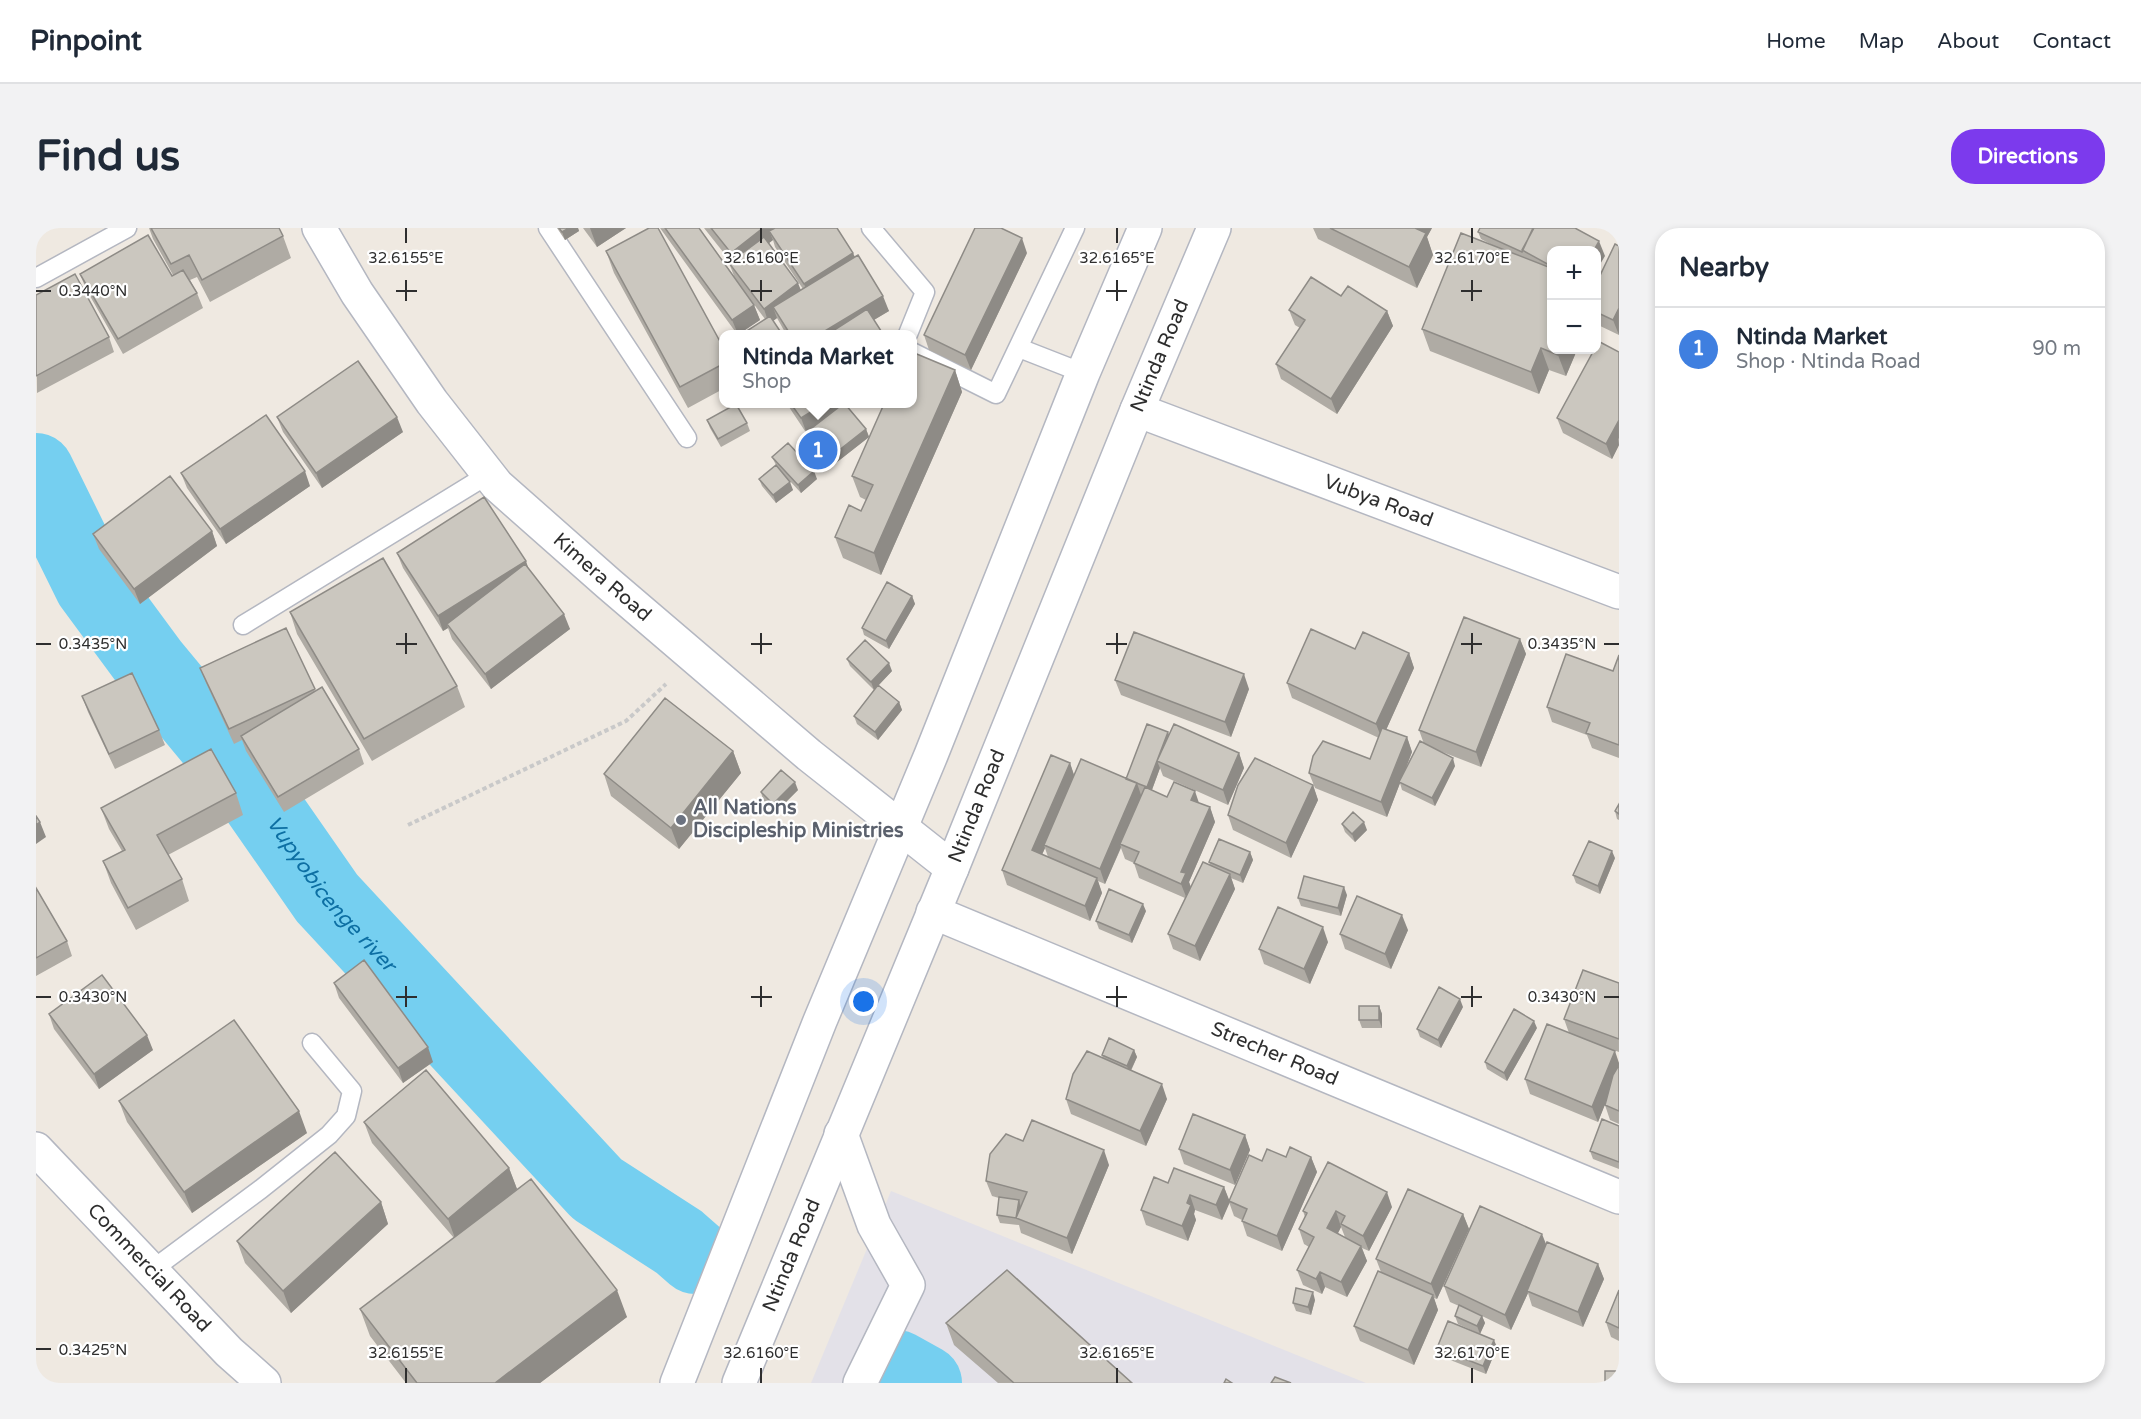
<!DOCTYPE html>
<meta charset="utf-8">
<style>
:root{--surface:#fff;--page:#f2f2f3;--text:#1f2937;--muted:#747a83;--line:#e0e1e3;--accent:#7c3aed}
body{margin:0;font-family:"Varela Round",sans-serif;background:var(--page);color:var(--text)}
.controls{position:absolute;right:18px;top:18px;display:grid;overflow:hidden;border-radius:12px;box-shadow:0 3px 9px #0003}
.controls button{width:54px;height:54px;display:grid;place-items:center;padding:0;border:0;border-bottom:2px solid var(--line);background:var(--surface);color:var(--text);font:30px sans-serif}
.you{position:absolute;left:828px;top:774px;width:21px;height:21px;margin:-15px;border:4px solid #fff;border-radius:50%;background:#1a73e8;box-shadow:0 0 0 9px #1a73e833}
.badge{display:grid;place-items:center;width:39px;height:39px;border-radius:50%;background:var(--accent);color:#fff;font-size:20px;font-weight:700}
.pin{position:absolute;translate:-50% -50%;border:3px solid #fff;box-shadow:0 2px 6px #0006}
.popup{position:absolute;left:683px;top:102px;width:198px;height:78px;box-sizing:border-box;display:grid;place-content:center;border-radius:12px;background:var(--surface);filter:drop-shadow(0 2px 4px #0005);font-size:20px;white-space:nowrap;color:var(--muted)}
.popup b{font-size:22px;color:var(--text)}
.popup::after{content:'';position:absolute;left:50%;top:100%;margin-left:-12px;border:12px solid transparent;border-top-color:var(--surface)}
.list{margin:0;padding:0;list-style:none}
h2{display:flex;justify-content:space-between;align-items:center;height:78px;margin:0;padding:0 24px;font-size:26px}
h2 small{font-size:20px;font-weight:400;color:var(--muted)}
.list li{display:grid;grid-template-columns:39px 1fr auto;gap:18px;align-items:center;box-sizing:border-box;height:84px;padding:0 24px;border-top:2px solid var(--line)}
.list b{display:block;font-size:22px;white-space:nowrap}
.list p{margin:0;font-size:20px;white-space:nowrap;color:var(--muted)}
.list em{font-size:20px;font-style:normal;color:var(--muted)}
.map{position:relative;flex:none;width:1583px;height:1155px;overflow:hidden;border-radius:24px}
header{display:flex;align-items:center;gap:36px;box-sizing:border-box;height:84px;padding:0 30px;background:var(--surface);border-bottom:2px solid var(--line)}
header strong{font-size:28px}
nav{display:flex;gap:33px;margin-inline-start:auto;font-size:21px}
.intro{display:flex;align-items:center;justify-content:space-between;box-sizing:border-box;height:144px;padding:0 36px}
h1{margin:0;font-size:42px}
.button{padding:15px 27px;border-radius:24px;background:var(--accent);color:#fff;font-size:21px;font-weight:700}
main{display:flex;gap:36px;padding:0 36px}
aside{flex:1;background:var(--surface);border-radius:24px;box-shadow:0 3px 9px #0003}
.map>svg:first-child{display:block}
</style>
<header>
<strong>Pinpoint</strong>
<nav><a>Home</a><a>Map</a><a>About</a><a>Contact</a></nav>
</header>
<div class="intro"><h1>Find us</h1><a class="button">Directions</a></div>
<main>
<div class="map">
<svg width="1583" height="1155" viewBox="0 0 1583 1155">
<rect width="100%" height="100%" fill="#efe9e1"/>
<path fill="#e3e1e8" d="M855,963L1330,1155H775Z"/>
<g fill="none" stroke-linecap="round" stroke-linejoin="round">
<g stroke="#75cff0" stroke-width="76">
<path id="s1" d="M0,243L56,357L115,437L202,542L291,670L561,961L643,1014L659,1028"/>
<path d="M861,1140L888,1155"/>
</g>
<g stroke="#b4b7c1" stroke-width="21">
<path id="service" d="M512,0L651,210
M835,0L889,64L872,106
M0,50L91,0
M983,120L1047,145
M876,124L960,166L1039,0
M207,397L453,246
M116,1042L225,961L293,907L310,888L316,863L276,815"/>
</g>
<g stroke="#b4b7c1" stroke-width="36">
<g id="minor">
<path id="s2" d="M283,0L321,65L396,174L461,257L573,356L773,527L916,640"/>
<path id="s3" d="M1101,182L1583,364"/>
<path id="s4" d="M897,684L1583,969"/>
<path d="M805,906L838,997L872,1057L824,1155"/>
<path id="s5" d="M0,921L193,1124L228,1155"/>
</g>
</g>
<g stroke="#b4b7c1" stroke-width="36">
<g id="secondary">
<path d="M641,1155L784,793L895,527L1047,145L1109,0"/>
<path id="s6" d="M703,1155L916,640L1101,182L1178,0"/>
</g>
</g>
<path stroke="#c9c9c9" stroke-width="4" stroke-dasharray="4.5 3" stroke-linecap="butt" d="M372,597L590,493L630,456"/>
<use href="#service" stroke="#fff" stroke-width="18"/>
<use href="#minor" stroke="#fff" stroke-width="33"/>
<use href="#secondary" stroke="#fff" stroke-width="33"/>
</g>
<path fill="#afaba4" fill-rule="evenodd" d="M113,0H243L247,8L255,30L174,74L161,49L154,52L161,65L167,80L87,126L50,61L44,46L137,47L117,11Z
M521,0H542L543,3L529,12Z
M547,0H590L561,19Z
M624,0H663L698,48L693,35L695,34L668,0H801L853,83L838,92L847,106H750L741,90L737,93L729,91L717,75L724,92L703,106H701ZM737,12L739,19L767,61L765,62L733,15Z
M1277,0H1396L1391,9L1397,27L1381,60L1282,11Z
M1442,4L1569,28L1515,22V122H1541L1530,148L1513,142L1503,166L1394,123L1386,101L1458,18L1445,11Z
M1579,16L1583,107L1560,96V56Z
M570,23L687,119V161L652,180L578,45Z
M991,25L935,142L893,122L888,107Z
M0,67L73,109L78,124L1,165Z
M1305,68L1351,83L1357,98L1301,186L1245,151L1240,136L1264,100L1259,97L1253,82Z
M1583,124V217L1576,231L1527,205L1521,190Z
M919,142L926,164L845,347L807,330L799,309L825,283L830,272L824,269L816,248Z
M751,176H809L830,201L833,209L796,238L774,211L772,205L771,206Z
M241,189L367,204L286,260L247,204Z
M671,192L711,195L714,203L685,219L674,200Z
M736,229L781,251L765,265L740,238L757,262L740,275L726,258L723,251L740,237Z
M145,245L274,258L190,316L151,260Z
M176,303L181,318L104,376L63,321L57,306Z
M361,325L492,340L534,401L455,461L416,411L412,400L407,403L367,340Z
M876,368L879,376L853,421L828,407L826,400Z
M254,384L421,458L429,479L336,533L261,406Z
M250,400L279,463L323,521L328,536L248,584L210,523L206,512L198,516L170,455L164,440Z
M1484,411L1490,426L1445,539L1396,520L1419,538L1399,578L1366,562L1364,555L1351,589L1279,560L1273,545L1334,531L1343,510L1256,470L1251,455L1319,421L1373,425L1378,440L1350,502L1371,509L1376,524L1368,545L1388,516L1383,502Z
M1583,427V530L1556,520L1551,507L1516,494L1511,479L1577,443Z
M811,431L856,443L842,458L863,474L866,482L842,512L821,496L818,488L838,462L814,438Z
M1079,452L1213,461L1195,509L1085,467Z
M46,468L123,502L129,517L79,541L52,484Z
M1133,508L1203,525L1208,540L1192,577L1127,548L1124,540L1116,562L1131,569L1163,575L1174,579L1179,594L1153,654L1155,659L1174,637L1173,634L1214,624L1217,632L1207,655L1195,650L1199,661L1164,733L1137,721L1132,706L1149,670L1103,650L1098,635L1089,631L1085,620L1069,656L1062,653L1066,665L1054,693L971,657L966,642L1034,535L1038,547L1090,551ZM1009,620L1012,629L1006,627Z
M697,523L705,545L643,621L575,568L568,546Z
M1277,557L1282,572L1255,630L1197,602L1192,587Z
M762,562L740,584L727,572L725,564Z
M200,565L207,587L132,627L146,651L153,673L100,702L75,655L67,633L86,623L73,601L65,580Z
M1583,576V592L1581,591L1579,583Z
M1306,596L1331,602L1319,614L1309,604Z
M1579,630L1564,666L1540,655L1537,647Z
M0,660L31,713L36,728L0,748Z
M1311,667L1305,688L1265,678L1262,670Z
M1110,683L1096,715L1063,701L1060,693Z
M1372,702L1355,741L1309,721L1304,706Z
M1292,714L1274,756L1228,736L1223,721Z
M298,755L397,834L367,855L303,770Z
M1583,755V824L1561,816L1583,835V896L1574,892L1569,877L1570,873L1562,894L1494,866L1489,851L1533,805L1528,791Z
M1343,778L1346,786V800H1326L1323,792Z
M1427,779L1405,820L1384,809L1381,801Z
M13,786L117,822L63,861L18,801Z
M1501,800L1471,853L1451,841L1449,834Z
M1098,822L1101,829L1095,843L1131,871L1110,918L1035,886L1030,871L1067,831L1066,827Z
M83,873L271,905L156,985L91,894Z
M328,894L473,940L481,961L472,969L591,1089L504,1155H370L334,1108L324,1081L418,1010L336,915Z
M1583,898V941L1557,931L1554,923Z
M1209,907L1214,922L1199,957L1148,936L1143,921Z
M987,913L1073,937L1036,1026L985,1005L983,997L964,995L961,987L963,970L956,968L950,953Z
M1250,929H1275L1281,944L1246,1023L1211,1008L1206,993V992L1198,988L1193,974L1186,992L1159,982L1158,986L1160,992L1152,1013L1110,997L1105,982L1132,955L1188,959L1193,973L1226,933Z
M345,974L352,996L255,1085L209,1035L201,1013Z
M1356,979L1333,1023L1326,1020L1331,1033L1311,1069L1289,1059L1286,1066L1267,1057L1261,1042L1273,1019L1268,1016L1263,1001L1269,989L1267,983ZM1305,999L1309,1009L1302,1005Z
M1427,986L1433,1001L1401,1071L1398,1070L1402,1082L1378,1137L1324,1113L1318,1098L1345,1044L1340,1031Z
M1510,1016L1562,1036L1568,1051L1547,1099L1496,1078L1492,1065L1475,1102L1446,1088L1449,1095L1444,1106L1422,1096L1419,1088L1423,1078L1414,1074L1408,1058Z
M1583,1062V1113L1575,1109L1570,1094Z
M1279,1072L1275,1087L1260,1083L1257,1075Z
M910,1095L1096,1155H962L918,1117Z
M1461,1119L1450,1146L1404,1128L1401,1120Z"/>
<path fill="#8e8b86" d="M533,0H542L543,3L529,12L526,4Z
M554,0H590L561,19Z
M727,0H752L733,3L737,12L700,40L695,25Z
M1378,0H1396L1391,9L1397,27L1381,60L1373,39Z
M986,10L991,25L935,142L929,127Z
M1563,13L1569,28L1560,43V22H1558Z
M817,25L823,40L774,71L768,56Z
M762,55L768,70L737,79L741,90L733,96L728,81Z
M847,68L853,83L814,106H784Z
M718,77L724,92L703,106H702L696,92Z
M1583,80V107L1577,92Z
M1351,83L1357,98L1301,186L1295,171Z
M1505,120L1513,142L1503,166L1495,144Z
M1525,122H1541L1530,148L1522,127Z
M919,142L926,164L845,347L838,325Z
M788,176H807L809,180L771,206L765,190Z
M361,189L367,204L286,260L280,245Z
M1583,192V211L1582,210L1583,217L1576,231L1570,216Z
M830,201L833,209L796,238L793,230Z
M269,243L274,258L190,316L184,301Z
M778,243L781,251L765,265L762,257Z
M754,254L757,262L740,275L737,267Z
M176,303L181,318L104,376L98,361Z
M490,333L495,348L411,396L412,400L407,403L402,388Z
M876,368L879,376L853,421L850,413Z
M528,386L534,401L455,461L449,446Z
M1484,411L1490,426L1445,539L1440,524Z
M1373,425L1378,440L1346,511L1340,496Z
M853,435L856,443L838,462L835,454Z
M1208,446L1213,461L1195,509L1189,494Z
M863,474L866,482L842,512L839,504Z
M1132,504L1135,512L1121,533L1124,540L1114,567L1111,559Z
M1371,509L1376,524L1351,589L1345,574Z
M697,523L705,545L643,621L635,600Z
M1203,525L1208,540L1192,577L1187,562Z
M1417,530L1419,538L1399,578L1396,570Z
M1034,535L1039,550L1008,617L1009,620L1001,637L996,622Z
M759,554L762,562L740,584L737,576Z
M1101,555L1106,570L1084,616L1085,619L1069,656L1064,641Z
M1277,557L1282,572L1255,630L1250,615Z
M1159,563L1164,578L1155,572Z
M1174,579L1179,594L1153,654L1155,660L1151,671L1145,656V644Z
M4,594L10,609L0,616V597Z
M1328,594L1331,602L1319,614L1316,606Z
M1576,623L1579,630L1564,666L1562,658Z
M1214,624L1217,632L1207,655L1204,647Z
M1194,646L1199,661L1164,733L1159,718Z
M1061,650L1066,665L1054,693L1049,678Z
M1308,659L1311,667L1305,688L1302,680Z
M1107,676L1110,683L1096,715L1093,707Z
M1366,687L1372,702L1355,741L1349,726Z
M1287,699L1292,714L1274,756L1268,741Z
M1424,771L1427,779L1405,820L1402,812Z
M1343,778L1346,786V800L1343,792Z
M1498,793L1501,800L1471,853L1468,845Z
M111,807L117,822L63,861L58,846Z
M392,819L397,834L367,855L362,840Z
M1098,822L1101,829L1093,846L1091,838Z
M1579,823L1583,835V842L1562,894L1556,879Z
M1126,856L1131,871L1110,918L1104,903Z
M263,883L271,905L156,985L148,964Z
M1209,907L1214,922L1199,957L1194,942Z
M1068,922L1073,937L1036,1026L1031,1010Z
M1275,929L1281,944L1246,1023L1241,1008Z
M473,940L481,961L420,1013L412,991Z
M1188,959L1194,974L1186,992L1180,977Z
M1351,964L1356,979L1333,1023L1327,1008Z
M1154,967L1159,982L1158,986L1160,992L1152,1013L1146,998L1151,975Z
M983,972L985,980L980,990L983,998L980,990Z
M345,974L352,996L255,1085L247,1063Z
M1300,983L1305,999L1297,1015L1291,1000Z
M1427,986L1433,1001L1401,1071L1395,1056Z
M1506,1006L1512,1021L1491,1063L1492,1065L1475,1102L1469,1087Z
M1325,1018L1331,1033L1311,1069L1305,1054Z
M1562,1036L1568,1051L1547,1099L1542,1084Z
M1284,1044L1289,1059L1286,1066L1280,1051Z
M581,1062L591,1089L504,1155H459Z
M1277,1064L1279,1072L1275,1087L1272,1079Z
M1397,1067L1402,1082L1378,1137L1372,1122Z
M1446,1088L1449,1095L1444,1106L1441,1098Z
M1458,1112L1461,1119L1450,1146L1447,1138Z"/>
<path fill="#cbc7bf" stroke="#8e8b86" stroke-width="1.5" d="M115,0H243L247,8L166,52L153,27L135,36Z
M523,0H533L526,4Z
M613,0H622L687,119V136L644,159L570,23Z
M629,0H663L718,77L696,92Z
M675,0H727L695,25Z
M739,0H801L817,25L768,56L733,3Z
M939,0H965L986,10L929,127L888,107Z
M1294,0H1379L1390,5L1373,39Z
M1444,0H1497L1486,24L1442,4Z
M1498,0H1539L1563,13L1558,22H1515V38L1486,22Z
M1425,5L1515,40V122H1525L1522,127L1505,120L1495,144L1386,101Z
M112,7L136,48L147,42L161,65L82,111L44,46Z
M728,9L762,55L728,81L693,35Z
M1579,16L1583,18V80L1577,92L1560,84V56Z
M822,27L847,68L784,106H754L737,79Z
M39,46L73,109L0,148V67Z
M1275,49L1305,68L1312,58L1351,83L1295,171L1240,136L1269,92L1253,82Z
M831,81L847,106H792Z
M734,88L746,106H706Z
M1562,113L1583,124V192L1570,216L1521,190L1558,122H1560V116Z
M876,124L919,142L838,325L799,309L813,277L825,283L837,257L816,248L848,176H876Z
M322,133L361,189L280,245L241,189Z
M700,176L711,195L682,211L671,192Z
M755,176H788L765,190Z
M807,176H809L830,201L793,230L772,203Z
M230,187L269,243L184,301L145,245Z
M752,215L778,243L762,257L736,229Z
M740,237L754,254L737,267L723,251Z
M134,248L176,303L98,361L57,306Z
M448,269L490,333L402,388L361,325Z
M347,330L421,458L328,511L254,384Z
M489,336L528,386L449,446L411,396Z
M851,354L876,368L850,413L826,400Z
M1428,389L1484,411L1440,524L1383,502Z
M250,400L279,461L193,501L164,440Z
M1275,401L1319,421L1327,404L1373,425L1340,496L1251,455Z
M1098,404L1208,446L1189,494L1079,452Z
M829,412L853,435L835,454L811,431Z
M1530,426L1577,443L1583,427V517L1550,505L1554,495L1511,479Z
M96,445L123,502L73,526L46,468Z
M842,457L863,474L839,504L818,488Z
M286,459L323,521L242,569L205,508Z
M629,470L697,523L635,600L568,546Z
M1111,496L1132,504L1111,559L1090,551Z
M1138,496L1203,525L1187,562L1121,533Z
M1346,500L1371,509L1345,574L1273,545L1277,528L1287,513L1334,531Z
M1384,513L1417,530L1396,570L1363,554Z
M175,521L200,565L121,607L146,651L92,680L67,633L89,622L65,580Z
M1015,527L1034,535L996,622L1061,650L1049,678L966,642Z
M1219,530L1277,557L1250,615L1192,587L1202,557Z
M1045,531L1101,555L1064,641L1008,617Z
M745,542L759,554L737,576L725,564Z
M1138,554L1159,563L1155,572L1174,579L1145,644L1150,645L1145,656L1098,635L1103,624L1084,616L1109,559L1131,569Z
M1583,576V586L1579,583Z
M1317,584L1328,594L1316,606L1306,596Z
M0,588L4,594L0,597Z
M1183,611L1214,624L1204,647L1173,634Z
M1553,613L1576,623L1562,658L1537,647Z
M1167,634L1194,646L1159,718L1132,706Z
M1268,648L1308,659L1302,680L1262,670Z
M0,660L31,713L0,730Z
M1073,661L1107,676L1093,707L1060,693Z
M1321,668L1366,687L1349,726L1304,706Z
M1242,679L1287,699L1268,741L1223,721Z
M328,732L392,819L362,840L298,755Z
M1547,742L1583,755V811L1528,791Z
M66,747L111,807L58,846L13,786Z
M1403,759L1424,771L1402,812L1381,801Z
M1323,778H1343V792H1323Z
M1478,781L1498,793L1468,845L1449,834Z
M198,792L263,883L148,964L83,873Z
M1511,796L1579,823L1556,879L1489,851Z
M1073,810L1098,822L1091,838L1066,827Z
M1051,823L1126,856L1104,903L1030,871L1037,846Z
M1583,837V883L1569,877L1577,847Z
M390,842L473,940L412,991L328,894Z
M1157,886L1209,907L1194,942L1143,921Z
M1566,891L1583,898V934L1554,923Z
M996,892L1068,922L1031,1010L980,990L991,964L950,953L954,926L970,906L987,913Z
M1254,919L1275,929L1241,1008L1206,993L1211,981L1193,973L1213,927L1226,933L1231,921L1250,929Z
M299,924L345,974L247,1063L201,1013Z
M1292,934L1351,964L1327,1008L1305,996L1309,988L1300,983L1291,1000L1325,1018L1305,1054L1284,1044L1280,1051L1261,1042L1278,1009L1263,1001L1271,985L1267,983Z
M1138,940L1188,959L1180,977L1154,967L1151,975L1155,977L1146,998L1105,982L1118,949L1132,955Z
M495,951L581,1062L459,1155H381L324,1081Z
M1372,961L1427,986L1395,1056L1340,1031Z
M963,969L983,972L980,990L961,987Z
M1444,978L1506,1006L1469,1087L1408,1058Z
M1511,1014L1562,1036L1542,1084L1491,1063Z
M971,1042L1096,1155H978L910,1095Z
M1342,1043L1397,1067L1372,1122L1318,1098Z
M1260,1060L1277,1064L1272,1079L1257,1075Z
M1583,1062V1100L1570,1094Z
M1423,1077L1446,1088L1441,1098L1419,1088Z
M1412,1093L1458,1112L1447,1138L1401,1120Z
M1569,1143H1583V1155H1569Z
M1239,1149L1255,1155H1235Z
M1190,1151L1196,1155H1188Z"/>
<path fill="none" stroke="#2e2e2e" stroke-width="2" d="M370,0V15M725,0V15M1081,0V15M1436,0V15M370,52V73M725,52V73M1081,52V73M1436,52V73M0,63H15M360,63H381M715,63H736M1070,63H1091M1425,63H1446M370,405V426M725,405V426M1081,405V426M1436,405V426M0,416H15M360,416H381M715,416H736M1070,416H1091M1425,416H1446M1568,416H1583M370,758V779M725,758V779M1081,758V779M1436,758V779M0,769H15M360,769H381M715,769H736M1070,769H1091M1425,769H1446M1568,769H1583M0,1121H15M370,1140V1155M725,1140V1155M1081,1140V1155M1436,1140V1155"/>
<circle fill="#6b7280" stroke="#fff" stroke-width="2" cx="645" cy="592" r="6"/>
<g text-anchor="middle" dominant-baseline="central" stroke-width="4.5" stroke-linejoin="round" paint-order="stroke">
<g font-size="20" fill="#2e2e2e" stroke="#fff">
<text stroke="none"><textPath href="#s6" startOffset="1110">Ntinda Road</textPath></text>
<text stroke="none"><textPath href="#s3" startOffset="258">Vubya Road</textPath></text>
<text stroke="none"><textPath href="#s2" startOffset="453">Kimera Road</textPath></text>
<text stroke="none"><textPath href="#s6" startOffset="624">Ntinda Road</textPath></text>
<text stroke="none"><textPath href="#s4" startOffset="370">Strecher Road</textPath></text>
<text stroke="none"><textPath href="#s6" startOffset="138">Ntinda Road</textPath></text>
<text stroke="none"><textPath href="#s5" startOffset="164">Commercial Road</textPath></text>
</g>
<g font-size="20" font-weight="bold" fill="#5b616d" stroke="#fff" text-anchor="start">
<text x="657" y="580">All Nations<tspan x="657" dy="23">Discipleship Ministries</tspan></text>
</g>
<g font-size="21" font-style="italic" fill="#0d6fa3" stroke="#fff">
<text stroke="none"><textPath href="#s1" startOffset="518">Vupyobicenge river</textPath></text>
</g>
</g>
<g font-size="15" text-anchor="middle" fill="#2e2e2e" stroke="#fff" stroke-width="4.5" stroke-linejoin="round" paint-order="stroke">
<text x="370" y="35">32.6155°E</text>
<text x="725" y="35">32.6160°E</text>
<text x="1081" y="35">32.6165°E</text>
<text x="1436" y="35">32.6170°E</text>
<text x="57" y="68">0.3440°N</text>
<text x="57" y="421">0.3435°N</text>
<text x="1526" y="421">0.3435°N</text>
<text x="57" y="774">0.3430°N</text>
<text x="1526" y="774">0.3430°N</text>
<text x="57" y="1127">0.3425°N</text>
<text x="370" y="1130">32.6155°E</text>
<text x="725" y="1130">32.6160°E</text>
<text x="1081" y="1130">32.6165°E</text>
<text x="1436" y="1130">32.6170°E</text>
</g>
</svg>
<div class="controls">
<button>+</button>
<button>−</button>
</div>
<div class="you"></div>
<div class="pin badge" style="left:782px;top:222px;background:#3f7fe0">1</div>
<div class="popup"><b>Ntinda Market</b>Shop</div>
</div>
<aside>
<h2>Nearby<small></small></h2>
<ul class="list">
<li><span class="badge" style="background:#3f7fe0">1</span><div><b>Ntinda Market</b><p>Shop · Ntinda Road</p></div><em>90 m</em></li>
</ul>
</aside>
</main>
